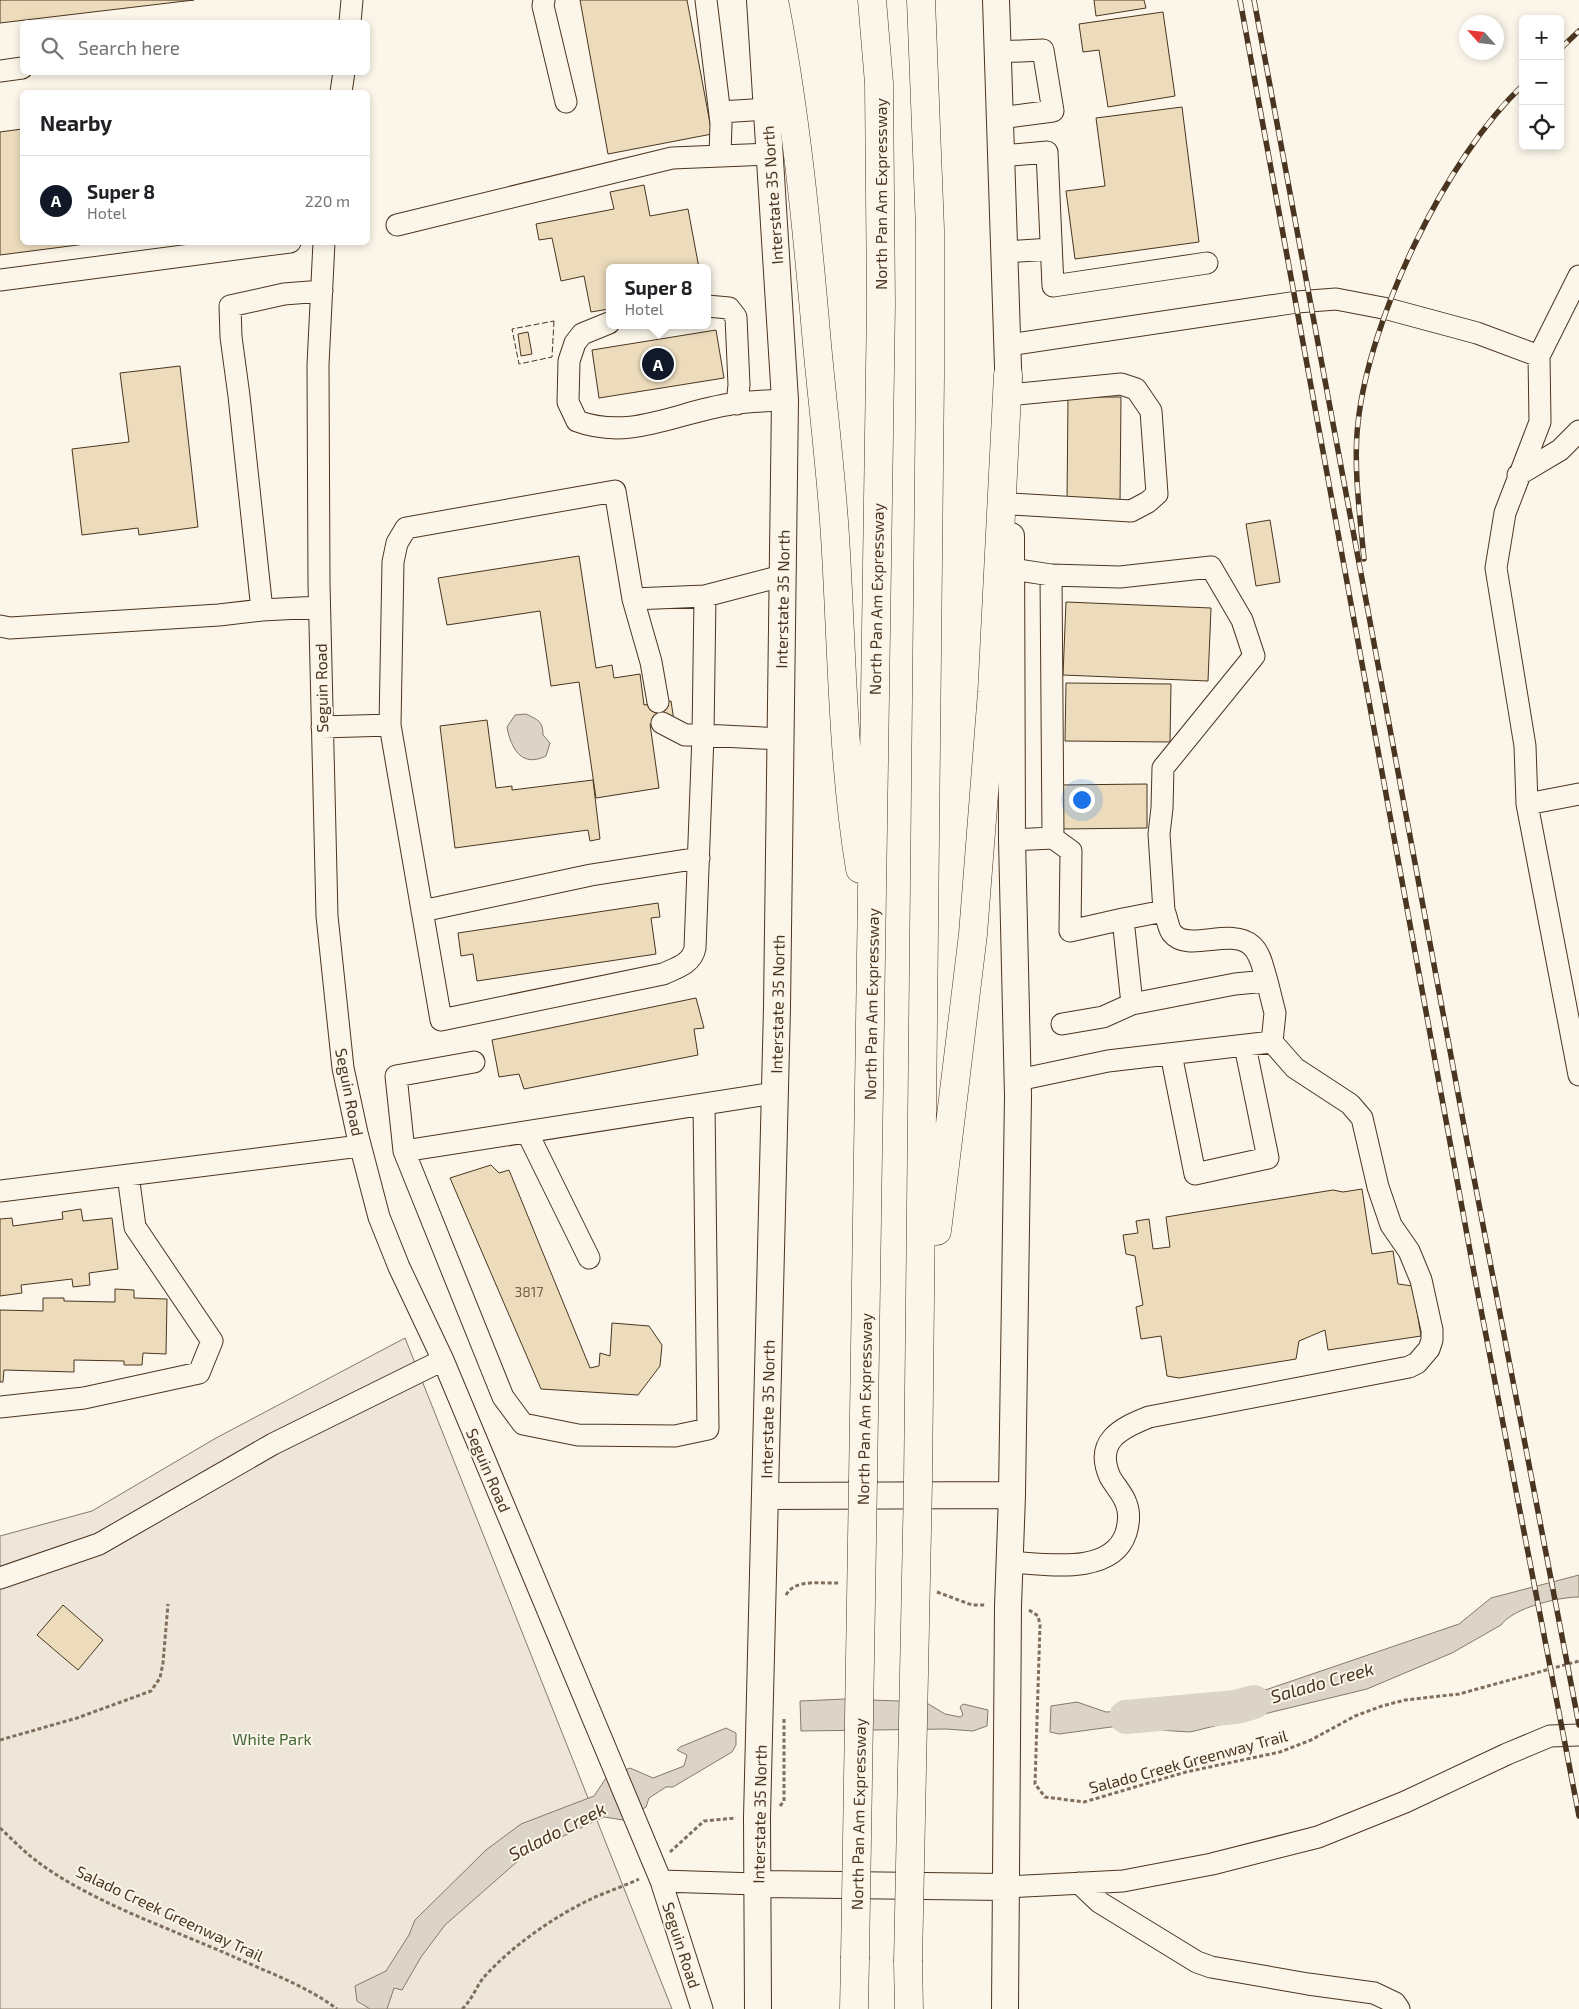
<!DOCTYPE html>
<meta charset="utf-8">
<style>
:root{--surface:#fff;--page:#f2f2f2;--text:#202124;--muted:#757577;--line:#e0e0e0;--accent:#111827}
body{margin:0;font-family:"Exo 2",sans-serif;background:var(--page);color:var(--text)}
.controls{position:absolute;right:15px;top:15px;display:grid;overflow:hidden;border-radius:8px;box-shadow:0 2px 8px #0003}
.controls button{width:45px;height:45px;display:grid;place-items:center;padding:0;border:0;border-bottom:1px solid var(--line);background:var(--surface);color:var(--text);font:25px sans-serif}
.compass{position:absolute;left:1459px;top:15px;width:45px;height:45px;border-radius:50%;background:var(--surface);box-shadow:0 2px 8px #0003;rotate:297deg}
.you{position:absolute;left:1081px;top:799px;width:18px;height:18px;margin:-12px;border:4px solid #fff;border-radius:50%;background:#1a73e8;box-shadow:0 0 0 8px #1a73e833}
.badge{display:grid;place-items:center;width:32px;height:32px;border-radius:50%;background:var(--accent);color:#fff;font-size:16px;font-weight:700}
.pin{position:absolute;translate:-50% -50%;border:2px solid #fff;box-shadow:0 1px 5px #0006}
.popup{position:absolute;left:606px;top:264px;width:105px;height:65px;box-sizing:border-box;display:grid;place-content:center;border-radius:8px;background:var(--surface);filter:drop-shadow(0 1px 4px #0005);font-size:16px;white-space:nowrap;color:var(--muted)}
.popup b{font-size:19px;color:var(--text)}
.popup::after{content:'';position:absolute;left:50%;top:100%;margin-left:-10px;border:10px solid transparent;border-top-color:var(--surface)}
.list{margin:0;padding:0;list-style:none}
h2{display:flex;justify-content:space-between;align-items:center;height:65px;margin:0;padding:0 20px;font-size:21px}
h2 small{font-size:16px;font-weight:400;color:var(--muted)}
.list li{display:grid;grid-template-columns:32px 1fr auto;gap:15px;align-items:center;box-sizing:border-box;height:90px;padding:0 20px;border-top:1px solid var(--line)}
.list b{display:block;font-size:19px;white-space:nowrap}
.list p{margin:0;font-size:16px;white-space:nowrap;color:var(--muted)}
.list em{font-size:16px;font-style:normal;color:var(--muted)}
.icon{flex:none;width:28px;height:28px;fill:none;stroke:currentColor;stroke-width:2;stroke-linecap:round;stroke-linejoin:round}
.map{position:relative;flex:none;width:1579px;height:2009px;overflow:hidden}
.search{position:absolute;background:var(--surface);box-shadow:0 2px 8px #0003;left:20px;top:20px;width:350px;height:55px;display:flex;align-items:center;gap:12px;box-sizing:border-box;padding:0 18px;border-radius:8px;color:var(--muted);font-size:19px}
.panel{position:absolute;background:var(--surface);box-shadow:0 2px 8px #0003;left:20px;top:90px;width:350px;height:155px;border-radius:8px}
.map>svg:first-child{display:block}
</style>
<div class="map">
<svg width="1579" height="2009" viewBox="0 0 1579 2009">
<rect width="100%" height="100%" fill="#fbf6e9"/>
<path fill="#ede6d9" stroke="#887966" d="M405,1338L672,2009H0V1536L92,1511L216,1438Z"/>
<path fill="#dcd4c6" stroke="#887966" d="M526,714C538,720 543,721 543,735L550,743L546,756C522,768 511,749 507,727L515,715Z
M1579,1575V1597C1558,1597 1513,1608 1501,1625L1452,1653L1367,1689L1190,1732L1111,1727L1059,1734L1050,1732L1051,1706L1077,1702L1106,1712L1158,1709L1186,1717L1459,1624L1491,1598Z
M845,1699L925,1702L945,1714L960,1717L963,1715L960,1707L963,1704L988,1710L987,1726L973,1731L946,1729L801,1731L800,1701Z
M726,1728L736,1733V1745L732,1752L673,1787H666L649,1798L646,1807L623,1820L604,1817L527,1853L445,1925L421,1957L402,1990L394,1988L387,2009H370L357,2001L355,1986L386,1971L409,1935L415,1920L486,1850L521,1824L594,1796L606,1778L630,1768L653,1778L684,1766L687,1755L677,1750L680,1747Z"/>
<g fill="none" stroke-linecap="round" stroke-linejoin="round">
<path stroke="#dcd4c6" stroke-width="34" d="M1126,1717L1236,1707L1254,1702"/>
</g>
<path fill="#ecdcbc" stroke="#4a3520" d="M0,0H194L0,23Z
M580,0H687L712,134L608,154Z
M1094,0H1144L1146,8L1096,16Z
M1163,12L1175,96L1108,107L1099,50L1083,52L1079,24Z
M1182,107L1199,242L1075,259L1066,191L1105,186L1096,118Z
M22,129V242H101L0,255V132Z
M644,185L650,216L688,209L699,268H609V309L591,312L584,276L561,281L552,238L539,240L536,224L614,209L610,192Z
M716,330L724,378L599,398L592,350Z
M528,332L532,354L521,356L518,334Z
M180,366L198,527L139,535L138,528L82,535L72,449L129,442L120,373Z
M1068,397H1121L1120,503H1067Z
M1270,520L1280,582L1256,586L1246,524Z
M579,556L596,668L612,665L614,678L640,674L644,705L671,701L674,721L650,724L659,788L596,798L579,682L551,686L540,611L447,625L438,578Z
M1066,602L1211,608L1208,681L1063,675Z
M1066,683L1171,684L1170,742L1065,741Z
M487,720L496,788L512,786V790L593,780L600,839L590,841L588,830L455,848L440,726Z
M1147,784V828L1060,829V785Z
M658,903L660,917L651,918L656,954L477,981L473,954L461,956L458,933Z
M696,998L704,1028L694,1029L698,1055L524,1089L519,1074L499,1077L492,1040Z
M491,1165L499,1173L509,1170L590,1368L599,1366L600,1353L610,1356L612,1323L649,1326L662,1345L660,1366L638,1395L541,1389L450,1178Z
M1362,1189L1372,1254L1393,1251L1398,1284L1413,1286L1421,1336L1328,1350L1325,1330L1299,1341L1296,1359L1179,1378L1167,1376L1161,1336L1141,1339L1136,1307L1143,1305L1135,1256L1126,1254L1123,1235L1138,1233L1136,1221L1149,1219L1153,1249L1170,1247L1166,1217L1333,1190L1343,1192Z
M81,1209L83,1221L112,1218L118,1269L89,1273L90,1285L73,1287L72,1279L21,1285L22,1293L0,1296V1219L12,1218L13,1226L63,1219L62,1212Z
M115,1289L134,1290V1298L167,1299L166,1354L143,1353L142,1365H124V1361L74,1360V1372L4,1370L3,1382H0V1310L43,1311V1298H64V1301L115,1302Z
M63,1605L103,1640L78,1670L37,1635Z"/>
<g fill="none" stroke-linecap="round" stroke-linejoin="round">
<g stroke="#4a3520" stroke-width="23">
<path id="minor" d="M544,0L543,6L566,102
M706,0L721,123L720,156
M350,22L352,0
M997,52L1043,50L1053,111L1000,118
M0,71L22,68
M341,92L344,72
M720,112L767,109
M1001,156L1047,152L1053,286L1207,263
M397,225L672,158L770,154
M324,242L318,365L319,583L327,916L343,1068L357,1133L379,1217L399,1267L443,1360L661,1881L702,2009
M1004,252L1051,249
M1579,276L1539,356L1540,422L1505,513L1496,568L1525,746L1527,804L1579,1075
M0,280L290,242
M707,306L729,308L736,317L739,385L737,404
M609,323L582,334L575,343L569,361L568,402L577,421C631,441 677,412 731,404C748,401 767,401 785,400
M1008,345L1297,302L1336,299L1388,309L1477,333L1539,356
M1009,395L1121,384L1136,389L1151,411L1157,494L1148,502L1131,511L1010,504
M1518,475L1560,450L1579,431
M1012,569L1051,575
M633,599L651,662L658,702
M262,610L319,607
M0,626L10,628L219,615L262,610L239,396L231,337L230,306L284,294L322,291
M662,723L685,735H703L705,596L782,576
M390,725L441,1020L663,974C676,968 692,964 695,948L703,735L781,739
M322,727L390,725L393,562L397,543L406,528L615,491L633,599L705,596
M1527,804L1579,794
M1012,840L1053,838
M422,911L591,875L699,858
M1164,911C1167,917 1168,928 1172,933C1188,953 1230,927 1251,945C1261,953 1263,969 1267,981
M1123,919L1070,931L1071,851L1053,838L1051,575L1120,577L1211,567L1242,620L1254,656L1163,768L1162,808L1159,834L1164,911L1123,919L1132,1004L1235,984L1267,981L1275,1013L1272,1042
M1062,1024L1103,1017L1132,1004
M1171,1054L1195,1174L1268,1158L1245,1046
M474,1062L396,1076L404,1151L503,1397L523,1424L578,1435L675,1436L708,1429L704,1104
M527,1132L589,1258
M404,1151L775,1093
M0,1191L360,1146
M0,1407L84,1398L199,1373L212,1341L135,1227L128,1175
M1010,1562C1045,1564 1112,1576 1126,1533C1129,1523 1130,1513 1126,1503C1123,1494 1115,1486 1110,1477C1094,1441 1121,1428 1149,1417L1409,1367L1417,1363L1429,1349L1432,1340V1330L1421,1280L1409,1251L1391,1225L1378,1187L1362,1118L1350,1104L1295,1068L1272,1042L1108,1061L1018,1080
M0,1578L99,1544L273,1444L443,1360
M661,1881L757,1884
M1079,1883L1099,1902L1197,1962L1211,1967L1308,1984L1374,1993L1395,2003L1399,2009
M1004,1887L1123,1881L1212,1864L1318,1837L1405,1802L1507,1754L1550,1736L1579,1735"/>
</g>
<g stroke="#4a3520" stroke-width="28">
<path id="major" d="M996,0L1009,397
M766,1496L1012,1495
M757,1884L1004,1887
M758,2009L757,1817L777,1007L785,400L760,0
M1005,2009L1008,1606L1012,1495L1018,1096L1012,840L1011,536"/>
</g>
<g stroke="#4a3520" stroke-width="29">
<path id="highway" d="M774,0C796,114 807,229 817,344C823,408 831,472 835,536C842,647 842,759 860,869
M937,1231L973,934L992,692L1008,375
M863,1480L881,304L879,83L872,0
M918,1482L930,377V229L921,0
M908,1962L909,2009
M854,2009L855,1959"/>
</g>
<path stroke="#7f6f5c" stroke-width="3" stroke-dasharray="4 2.5" stroke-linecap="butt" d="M937,1592L972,1605H986
M786,1595C795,1578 822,1584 839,1583
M1029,1610L1038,1616L1040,1625L1035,1784L1045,1797L1084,1802L1186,1772L1280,1752L1311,1740L1355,1716L1382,1706L1405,1700L1459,1694L1579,1661
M0,1740L77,1718L151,1691L160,1678L163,1663L168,1604
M780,1806L784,1801V1718
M0,1828C11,1838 22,1850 34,1859C86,1900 171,1929 232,1956C267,1972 307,1986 337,2009
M670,1852L704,1821L736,1818
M462,2009C472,2000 476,1987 484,1977C512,1946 552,1918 589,1900C605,1892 623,1887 639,1879"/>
<use href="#minor" stroke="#fbf6e9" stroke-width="21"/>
<use href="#major" stroke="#fbf6e9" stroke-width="26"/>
<use href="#highway" stroke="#fbf6e9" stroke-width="28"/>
<g stroke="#4a3520" stroke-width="5.5">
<path id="rail" d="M1240,0L1477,1289L1579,1816
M1254,0L1468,1147L1579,1725
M1560,49L1579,31
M1364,559C1360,516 1353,465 1358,423C1369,318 1446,158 1523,85"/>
</g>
<use href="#rail" stroke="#fbf6e9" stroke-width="4" stroke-dasharray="11" stroke-linecap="butt"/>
<g stroke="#4a3520" stroke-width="29" stroke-linecap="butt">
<path id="highway-bridge" d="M855,1959L863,1480
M908,1962L918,1482"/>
</g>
<use href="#highway-bridge" stroke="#fbf6e9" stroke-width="28"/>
<path stroke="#4a3520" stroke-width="1" stroke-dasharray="6 2.5" stroke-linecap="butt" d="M554,321L552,357L519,364L512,329Z"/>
</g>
<g text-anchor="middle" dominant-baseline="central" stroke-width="4" stroke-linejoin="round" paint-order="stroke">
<g font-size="14" fill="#725f47">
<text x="529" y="1291">3817</text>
</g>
<g font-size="16" fill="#4a3520" stroke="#fbf6e9">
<text transform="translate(880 194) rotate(-90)">North Pan Am Expressway</text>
<text transform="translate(772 195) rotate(-94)">Interstate 35 North</text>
<text transform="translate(782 599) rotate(-89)">Interstate 35 North</text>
<text transform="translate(876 599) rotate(-89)">North Pan Am Expressway</text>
<text transform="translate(321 688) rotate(-91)">Seguin Road</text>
<text transform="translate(777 1004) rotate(-89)">Interstate 35 North</text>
<text transform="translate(871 1004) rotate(-89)">North Pan Am Expressway</text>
<text transform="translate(350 1092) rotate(79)">Seguin Road</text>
<text transform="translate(767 1409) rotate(-89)">Interstate 35 North</text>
<text transform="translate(864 1409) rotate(-89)">North Pan Am Expressway</text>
<text transform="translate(489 1470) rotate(67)">Seguin Road</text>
<text transform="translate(1188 1761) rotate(-15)">Salado Creek Greenway Trail</text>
<text transform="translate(759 1814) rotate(-89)">Interstate 35 North</text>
<text transform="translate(858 1814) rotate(-89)">North Pan Am Expressway</text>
<text transform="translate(170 1913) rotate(25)">Salado Creek Greenway Trail</text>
<text transform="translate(682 1945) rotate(72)">Seguin Road</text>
</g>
<g font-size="16" fill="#436837" stroke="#fbf6e9">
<text x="272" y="1738">White Park</text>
</g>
<g font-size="18" font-style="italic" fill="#4a3520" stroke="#fbf6e9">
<text transform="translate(1322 1682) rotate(-16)">Salado Creek</text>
<text transform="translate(557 1831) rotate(-27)">Salado Creek</text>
</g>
</g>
</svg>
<div class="controls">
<button>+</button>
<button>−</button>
<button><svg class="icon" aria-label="locate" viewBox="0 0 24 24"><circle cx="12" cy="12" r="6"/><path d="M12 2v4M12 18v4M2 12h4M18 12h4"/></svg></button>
</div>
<svg class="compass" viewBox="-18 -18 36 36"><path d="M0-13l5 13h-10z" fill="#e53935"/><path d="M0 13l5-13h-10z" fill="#757577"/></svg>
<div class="you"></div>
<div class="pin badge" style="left:658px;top:364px">A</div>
<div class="popup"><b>Super 8</b>Hotel</div>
<div class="search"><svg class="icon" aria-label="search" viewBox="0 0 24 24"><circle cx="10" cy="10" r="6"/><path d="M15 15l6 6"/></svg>Search here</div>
<section class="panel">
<h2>Nearby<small></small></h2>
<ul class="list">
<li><span class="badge">A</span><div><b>Super 8</b><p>Hotel</p></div><em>220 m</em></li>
</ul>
</section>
</div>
